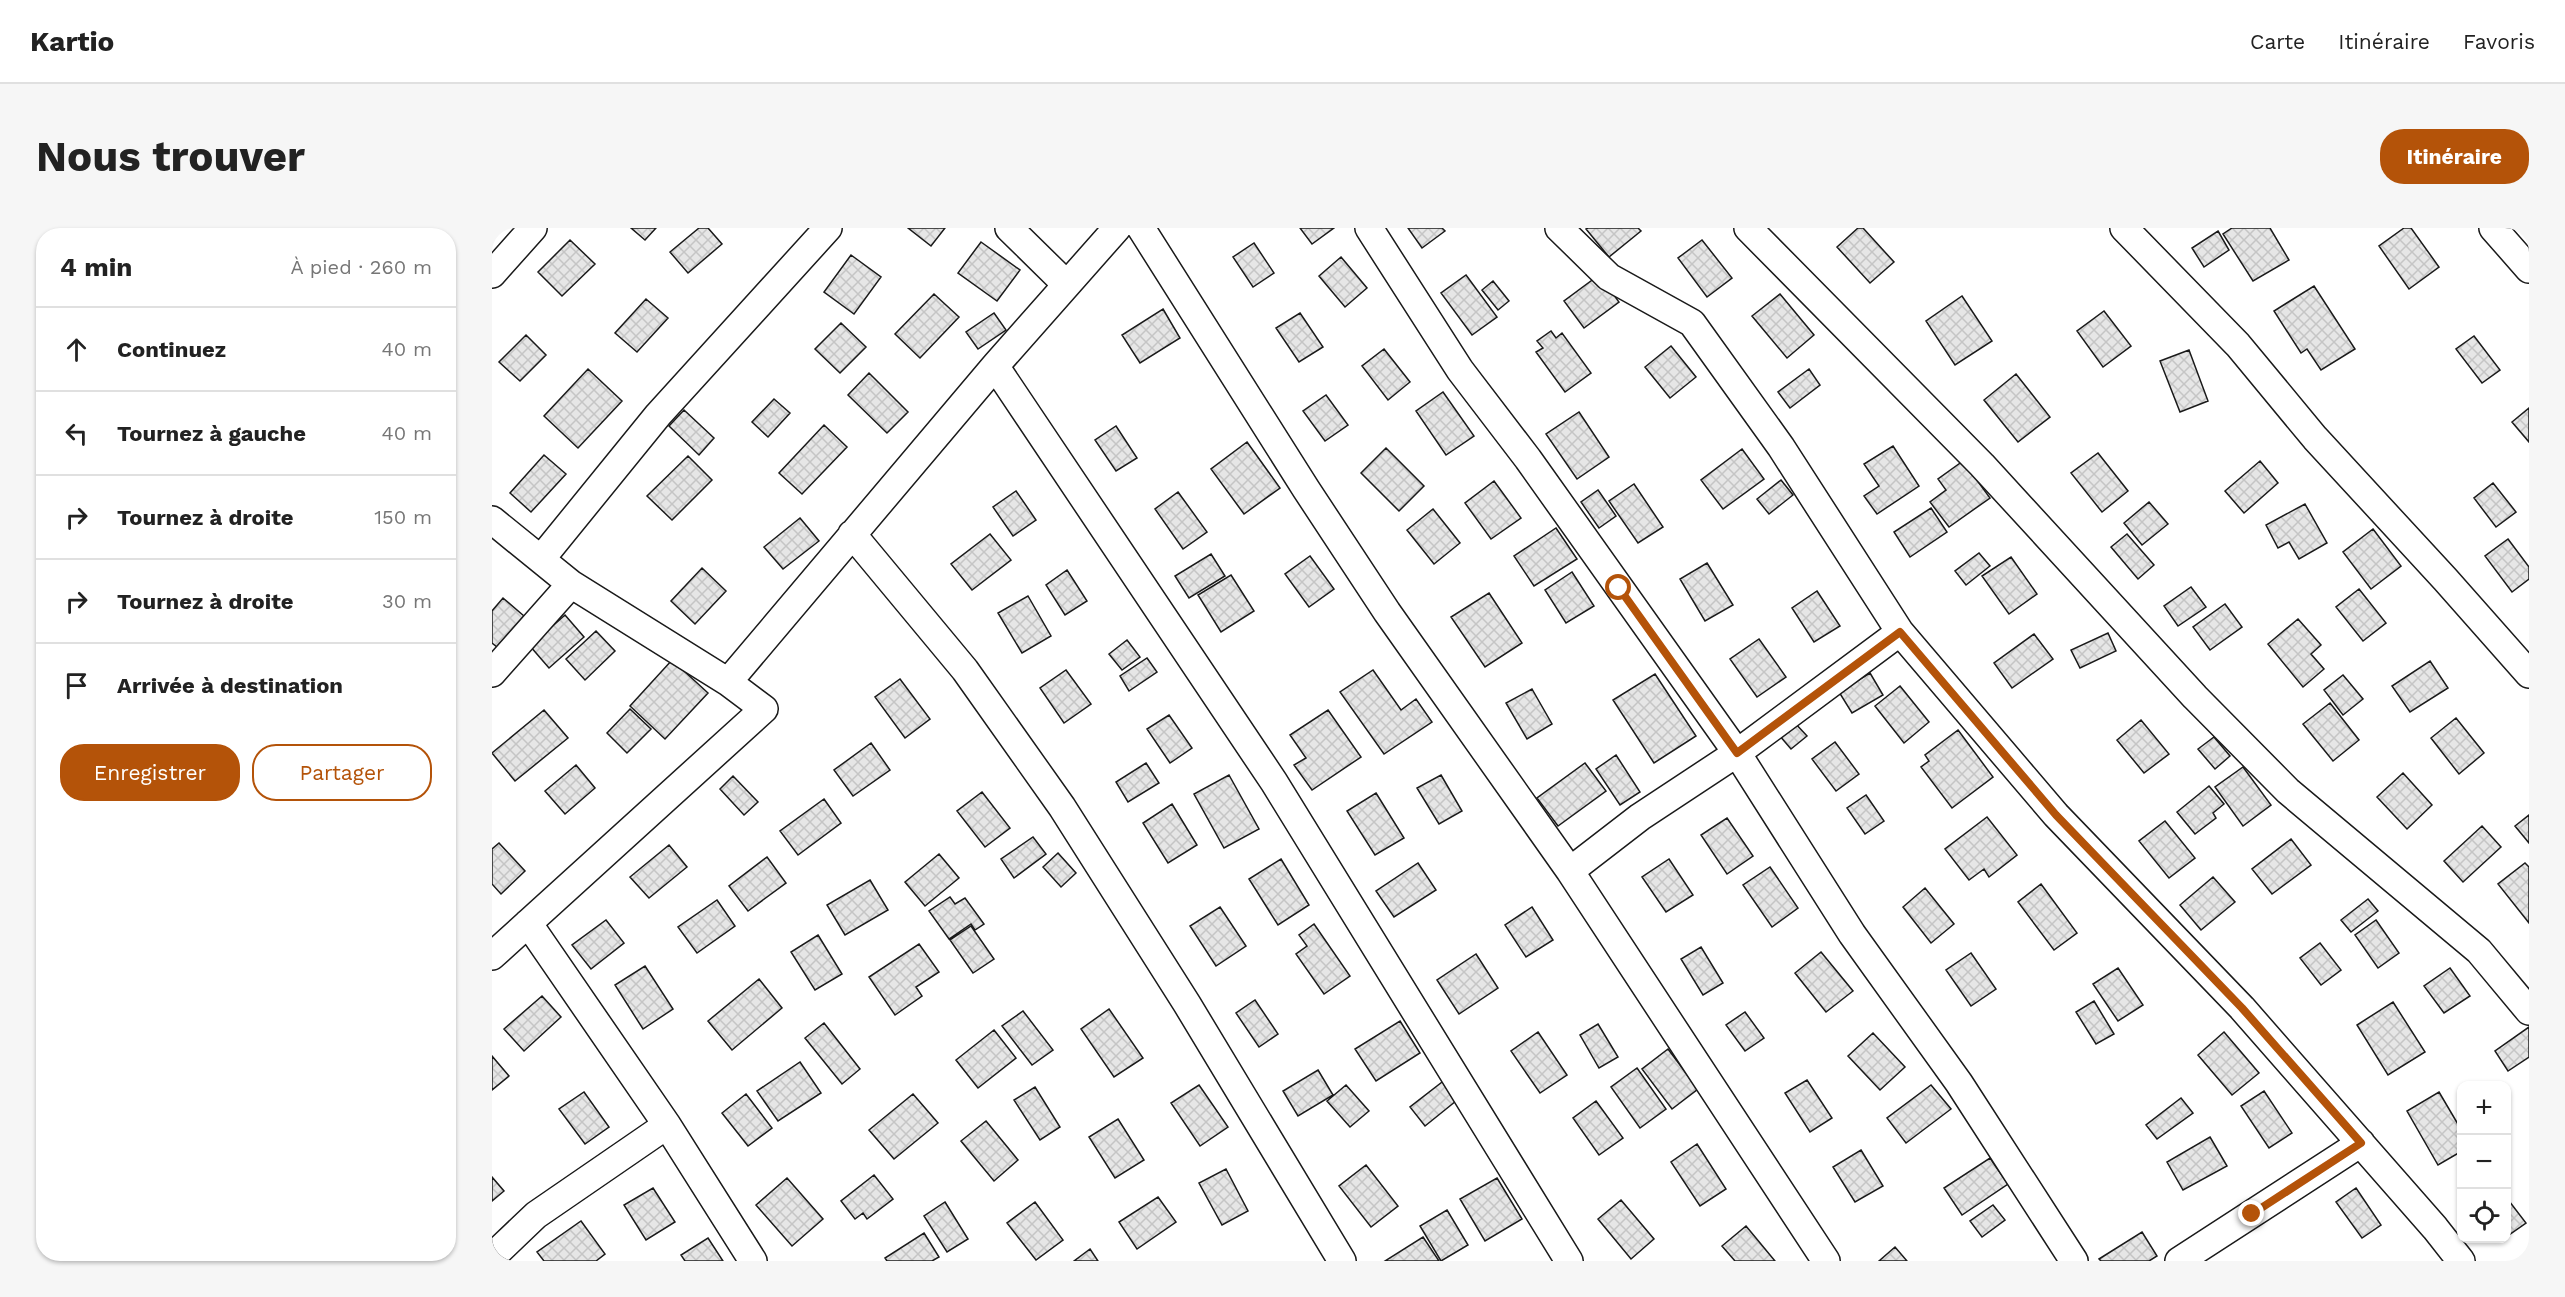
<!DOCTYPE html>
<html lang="fr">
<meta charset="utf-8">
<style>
:root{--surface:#fff;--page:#f6f6f6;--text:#222;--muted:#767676;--line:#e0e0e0;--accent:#b45309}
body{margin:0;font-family:"Work Sans",sans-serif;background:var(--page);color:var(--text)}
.controls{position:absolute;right:18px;bottom:18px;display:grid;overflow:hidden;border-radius:12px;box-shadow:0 2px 4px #0004}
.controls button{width:54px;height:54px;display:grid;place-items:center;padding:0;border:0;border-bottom:2px solid var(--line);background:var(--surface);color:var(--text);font:30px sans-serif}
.stop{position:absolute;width:18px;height:18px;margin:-14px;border:4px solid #b45309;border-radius:50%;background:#fff}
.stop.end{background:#b45309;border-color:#fff;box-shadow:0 2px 6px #0008}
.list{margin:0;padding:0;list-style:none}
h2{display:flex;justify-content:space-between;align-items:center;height:78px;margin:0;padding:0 24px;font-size:26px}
h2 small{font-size:20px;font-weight:400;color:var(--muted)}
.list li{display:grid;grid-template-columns:39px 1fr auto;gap:18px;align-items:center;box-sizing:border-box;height:84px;padding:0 24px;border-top:2px solid var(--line)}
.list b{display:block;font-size:22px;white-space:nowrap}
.list em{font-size:20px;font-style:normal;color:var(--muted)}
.actions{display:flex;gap:12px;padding:18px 24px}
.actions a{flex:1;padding:14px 0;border:2px solid var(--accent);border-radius:24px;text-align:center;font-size:21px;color:var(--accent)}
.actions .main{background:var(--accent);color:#fff}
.icon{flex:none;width:33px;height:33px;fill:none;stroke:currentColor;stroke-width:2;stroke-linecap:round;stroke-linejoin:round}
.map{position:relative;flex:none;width:2037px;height:1033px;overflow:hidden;border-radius:24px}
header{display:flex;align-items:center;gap:36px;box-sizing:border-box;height:84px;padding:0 30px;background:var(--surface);border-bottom:2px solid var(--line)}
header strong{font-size:28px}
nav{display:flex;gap:33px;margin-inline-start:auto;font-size:21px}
.intro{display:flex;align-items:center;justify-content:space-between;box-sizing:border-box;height:144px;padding:0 36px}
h1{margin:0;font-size:42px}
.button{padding:15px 27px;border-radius:24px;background:var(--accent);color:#fff;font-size:21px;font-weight:700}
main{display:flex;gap:36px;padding:0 36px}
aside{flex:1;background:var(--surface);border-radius:24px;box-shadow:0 2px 4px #0004}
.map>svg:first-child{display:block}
</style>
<header>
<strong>Kartio</strong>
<nav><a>Carte</a><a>Itinéraire</a><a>Favoris</a></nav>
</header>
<div class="intro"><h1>Nous trouver</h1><a class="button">Itinéraire</a></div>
<main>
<aside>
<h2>4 min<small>À pied · 260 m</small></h2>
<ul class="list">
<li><svg class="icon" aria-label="ahead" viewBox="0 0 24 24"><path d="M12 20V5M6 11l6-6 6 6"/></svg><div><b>Continuez</b></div><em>40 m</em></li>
<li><svg class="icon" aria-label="left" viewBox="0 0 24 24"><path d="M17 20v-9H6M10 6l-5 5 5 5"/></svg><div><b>Tournez à gauche</b></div><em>40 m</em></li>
<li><svg class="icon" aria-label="right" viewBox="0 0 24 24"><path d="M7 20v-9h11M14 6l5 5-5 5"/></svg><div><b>Tournez à droite</b></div><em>150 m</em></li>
<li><svg class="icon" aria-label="right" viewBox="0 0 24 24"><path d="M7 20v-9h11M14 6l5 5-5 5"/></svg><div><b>Tournez à droite</b></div><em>30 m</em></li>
<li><svg class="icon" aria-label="arrive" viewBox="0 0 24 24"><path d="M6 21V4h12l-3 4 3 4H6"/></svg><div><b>Arrivée à destination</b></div></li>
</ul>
<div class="actions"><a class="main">Enregistrer</a><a>Partager</a></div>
</aside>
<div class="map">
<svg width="2037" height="1033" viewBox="0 0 2037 1033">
<defs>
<pattern id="building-cross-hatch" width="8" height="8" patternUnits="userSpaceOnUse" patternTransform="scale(1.5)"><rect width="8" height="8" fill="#e6e6e6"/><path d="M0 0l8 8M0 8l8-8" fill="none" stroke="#c5c5c5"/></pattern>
</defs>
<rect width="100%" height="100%" fill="#fff"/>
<path fill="url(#building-cross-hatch)" stroke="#1a1a1a" stroke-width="1.5" d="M139,0H164L153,12Z
M207,0H216L230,16L196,45L178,24Z
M416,0H453L439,18Z
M808,0H842L820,16Z
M916,0H950L953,3L930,20Z
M1096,0H1146L1149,3L1117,29L1094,1Z
M1366,0H1371L1402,34L1378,55L1345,19Z
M1740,0H1778L1797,32L1761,53L1731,6Z
M1912,0H1919L1947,39L1917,61L1887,18Z
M1726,3L1737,22L1712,39L1700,20Z
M78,12L103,36L70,68L46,44Z
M1210,12L1240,50L1215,69L1186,30Z
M489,14L528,42L505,73L466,45Z
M762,15L782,45L761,59L741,29Z
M359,27L389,49L362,86L332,64Z
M849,29L875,60L853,79L827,48Z
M974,47L1005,89L980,107L949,65Z
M1107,47L1127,74L1092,100L1072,73Z
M1001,53L1017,73L1006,82L990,62Z
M1822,58L1863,121L1829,142L1815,121L1809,125L1782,83Z
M442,66L467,89L428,130L403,106Z
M1288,66L1322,107L1295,130L1260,88Z
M1470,68L1500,113L1463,137L1434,93Z
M154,71L176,90L145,124L123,105Z
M671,81L688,110L648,135L630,107Z
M1612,83L1639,118L1611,139L1585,103Z
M502,85L514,102L486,121L474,104Z
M808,85L831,119L807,134L784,100Z
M349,95L374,119L348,145L323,121Z
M1059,103L1064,110L1070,105L1099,145L1073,164L1044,124L1051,120L1045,113Z
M34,107L54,127L28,153L7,134Z
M1982,108L2008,142L1990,155L1964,121Z
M1179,118L1204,149L1178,170L1153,139Z
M892,121L918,154L896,172L870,138Z
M1697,122L1716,173L1688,184L1668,133Z
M96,141L130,173L86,220L52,188Z
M1317,141L1328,157L1298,180L1286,164Z
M377,145L416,184L395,205L356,167Z
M1524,146L1558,189L1526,214L1492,172Z
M951,164L982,208L954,227L924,183Z
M834,167L856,197L833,213L811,183Z
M282,171L298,185L276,209L260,194Z
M2037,180V214L2020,194Z
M192,182L222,210L207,227L177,198Z
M1087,184L1117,229L1085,251L1054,206Z
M332,197L355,219L310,266L287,245Z
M624,198L645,230L624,243L603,212Z
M755,214L788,260L752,286L719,241Z
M1401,218L1427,258L1385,286L1372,268L1387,258L1372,236Z
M894,220L932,258L907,283L869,245Z
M1250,221L1272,251L1231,281L1209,252Z
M1606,225L1636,263L1610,284L1579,245Z
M52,227L74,246L39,284L18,265Z
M196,228L220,252L180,292L155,268Z
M1471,233L1498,270L1457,299L1438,274L1454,262L1446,251Z
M1768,233L1786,255L1752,285L1733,263Z
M1289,252L1301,267L1277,286L1265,271Z
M1002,253L1029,290L999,311L973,275Z
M2001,255L2024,284L2004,299L1982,270Z
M1142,256L1171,299L1146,315L1117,273Z
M1106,262L1124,288L1107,300L1089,274Z
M524,263L544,292L521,308L501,279Z
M686,264L715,304L691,321L663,281Z
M1657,274L1676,296L1650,317L1632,295Z
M1813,276L1835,315L1807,331L1797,314L1786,320L1774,297Z
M1439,280L1455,304L1418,329L1402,304Z
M941,281L968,315L942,336L915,302Z
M308,290L327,313L291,341L272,319Z
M1064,300L1085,331L1042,358L1022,328Z
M1881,301L1909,338L1879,361L1851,324Z
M498,306L519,332L480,362L459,336Z
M1635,306L1662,337L1646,351L1619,319Z
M2016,311L2037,339V351L2020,364L1993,328Z
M1487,325L1498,338L1474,357L1463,343Z
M719,326L733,348L697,370L683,348Z
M818,328L842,361L817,379L793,346Z
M1519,329L1545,366L1517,386L1490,348Z
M1215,335L1241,377L1213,393L1188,351Z
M210,340L234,363L203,396L179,373Z
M575,342L595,373L573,387L554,357Z
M1080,344L1102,378L1074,395L1053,362Z
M739,347L762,383L729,404L706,367Z
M1699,359L1714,379L1686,398L1672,378Z
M1867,361L1894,395L1871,413L1844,379Z
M1325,363L1348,398L1322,414L1300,380Z
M997,365L1030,415L993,439L959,389Z
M536,368L559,408L530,425L506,385Z
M11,370L32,388L5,419L0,415V383Z
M1733,376L1750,399L1718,422L1701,399Z
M73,387L92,409L57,440L38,418Z
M1806,391L1829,417L1819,426L1832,441L1811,459L1776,416Z
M104,403L123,423L93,452L74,431Z
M1616,405L1624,423L1588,440L1579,422Z
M1542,406L1561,431L1520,460L1502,435Z
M1267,411L1294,449L1265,469L1238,431Z
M635,412L648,429L630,442L617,426Z
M655,430L665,444L637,463L628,448Z
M180,432L216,465L173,511L138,478Z
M1938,433L1956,460L1918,484L1900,458Z
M574,442L599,476L572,495L548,460Z
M881,442L909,482L924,471L940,494L892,526L848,464Z
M1378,445L1391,467L1360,485L1347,464Z
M1163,446L1204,508L1162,535L1121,472Z
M1851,447L1871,471L1851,487L1832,462Z
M408,451L438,491L413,510L383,469Z
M1408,458L1437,494L1412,515L1383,478Z
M1040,461L1060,496L1035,511L1014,475Z
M1838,475L1867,512L1841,533L1811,496Z
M138,481L159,501L135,525L115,505Z
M52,482L76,510L23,553L0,525Z
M836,482L869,529L820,562L802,537L814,530L798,507Z
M677,487L700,520L678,535L655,501Z
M1964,490L1992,525L1967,546L1939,510Z
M1649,492L1677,526L1652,545L1625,512Z
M1302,494L1315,508L1299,521L1287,507Z
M1466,502L1501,549L1460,580L1429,539L1437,533L1433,527Z
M1722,509L1738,528L1723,541L1706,521Z
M1343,514L1367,546L1344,563L1320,531Z
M379,515L398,542L361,568L342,542Z
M1124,527L1148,564L1128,577L1104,541Z
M654,535L667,555L636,574L624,554Z
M1093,535L1114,563L1066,598L1045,570Z
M84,537L103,560L73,586L53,563Z
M1751,539L1779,577L1751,598L1723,559Z
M1911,545L1940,577L1915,601L1885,569Z
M737,547L767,601L732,620L702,566Z
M949,547L970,583L947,596L925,560Z
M241,548L266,574L252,587L228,561Z
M1717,558L1732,576L1721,585L1724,590L1703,606L1685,584Z
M490,564L518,600L493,619L465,583Z
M884,565L912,610L883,627L855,583Z
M1374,567L1392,593L1373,606L1355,580Z
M332,571L349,595L306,627L288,603Z
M680,576L705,617L676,635L651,595Z
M2037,587V615L2023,598Z
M1495,589L1525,627L1497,649L1492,641L1477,652L1453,621Z
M1235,590L1261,628L1235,646L1209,607Z
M1673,593L1703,630L1677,650L1647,613Z
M1990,598L2009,619L1971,654L1952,633Z
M541,609L554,626L522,650L509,631Z
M1799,611L1819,637L1780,666L1760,641Z
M7,615L33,643L9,666L0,656V621Z
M177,617L195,639L157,670L138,649Z
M566,625L584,645L569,659L551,639Z
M447,626L467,650L433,678L413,654Z
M275,629L294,655L256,683L237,658Z
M789,631L817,677L786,697L757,651Z
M1177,631L1201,667L1174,684L1150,649Z
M926,635L944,662L902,689L884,663Z
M2033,635L2037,639V695L2006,656Z
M1278,639L1306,680L1280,699L1251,657Z
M1721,649L1743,674L1709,702L1688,677Z
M378,652L396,682L353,707L335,677Z
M1549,656L1585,705L1562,722L1526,674Z
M1433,660L1462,696L1439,715L1411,679Z
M458,669L463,676L473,670L492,696L483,702L479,696L457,711L437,683Z
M1876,671L1886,683L1859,704L1849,692Z
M225,672L243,698L205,725L186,699Z
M728,679L754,718L724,738L698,698Z
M1040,679L1061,712L1034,729L1013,697Z
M114,692L132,715L99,741L80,717Z
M1884,692L1907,725L1886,740L1863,707Z
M822,696L858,748L832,766L804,726L815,718L807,707Z
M479,698L502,731L481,745L458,712Z
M326,707L350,746L323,762L299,724Z
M1828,715L1849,742L1829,757L1808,730Z
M427,716L447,744L424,759L430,768L403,787L377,749Z
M1209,719L1231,755L1211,767L1189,731Z
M1329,724L1361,763L1334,784L1303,745Z
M1479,725L1504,761L1479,778L1454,742Z
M984,726L1006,760L967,786L945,752Z
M153,738L181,781L151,801L123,757Z
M1626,740L1651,777L1626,793L1601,756Z
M1958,740L1978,768L1952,785L1932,758Z
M267,751L290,780L240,822L216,793Z
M50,768L69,789L32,823L12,801Z
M763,772L786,806L767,819L744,785Z
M1602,773L1622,806L1604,816L1584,784Z
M1901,774L1933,824L1896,847L1865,797Z
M617,781L651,830L622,849L589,801Z
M531,783L561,822L540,837L510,798Z
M1253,784L1272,810L1253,823L1234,797Z
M908,793L928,825L884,853L863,821Z
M332,795L368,841L350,856L313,810Z
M1106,796L1126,829L1107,840L1088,807Z
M2037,799V829L2016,843L2003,823Z
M502,802L524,830L486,860L464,832Z
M1046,804L1075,847L1048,865L1019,823Z
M1732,804L1767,845L1740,867L1706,827Z
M1381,805L1413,839L1388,862L1356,828Z
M1176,821L1206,861L1180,881L1150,841Z
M0,828L17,848L0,862Z
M308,834L329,865L286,893L265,863Z
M1145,840L1174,881L1148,900L1119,859Z
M826,842L841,867L806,888L791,863Z
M954,851L969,869L933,898L918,879Z
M1315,852L1340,890L1318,904L1293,865Z
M707,857L736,899L708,918L679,875Z
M854,857L877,883L858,899L835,873Z
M1439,857L1459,881L1414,915L1395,890Z
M543,859L568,899L548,912L522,872Z
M1772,863L1800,905L1777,920L1749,878Z
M92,864L117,899L93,916L67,881Z
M1947,864L1970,903V923L1946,937L1915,883Z
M254,866L280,900L256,918L230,885Z
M421,866L446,895L402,931L377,902Z
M1689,870L1701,885L1665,911L1654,897Z
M1104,873L1131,910L1107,927L1081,890Z
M626,891L652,932L623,950L597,909Z
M494,893L526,932L502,953L469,913Z
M1718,909L1735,938L1691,962L1675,934Z
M1205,916L1234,961L1208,978L1179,934Z
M1369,922L1391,958L1363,974L1341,939Z
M1498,930L1516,956L1470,987L1452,960Z
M874,937L906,978L879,999L847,958Z
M734,941L756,983L730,997L707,955Z
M382,947L401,971L375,991L371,985L363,991L349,973Z
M0,949L12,963L0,973Z
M295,950L331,991L300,1018L264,977Z
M1005,950L1030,991L993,1013L968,971Z
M161,960L183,994L154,1012L132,977Z
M1864,960L1889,997L1870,1010L1844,974Z
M666,969L684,994L645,1021L627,994Z
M2014,969L2034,995L2014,1009Z
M1129,972L1162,1011L1139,1031L1106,991Z
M453,974L476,1011L455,1024L432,988Z
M543,974L571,1012L544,1032L515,995Z
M1501,977L1513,992L1490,1009L1478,993Z
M955,982L976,1017L949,1033L928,998Z
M89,993L113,1026L104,1033H52L45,1024Z
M1254,998L1283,1033H1243L1230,1018Z
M1650,1004L1665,1028L1657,1033H1609L1607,1031Z
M432,1005L447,1029L440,1033H395L393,1030Z
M931,1009L947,1033H893Z
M216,1010L231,1033H193L189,1027Z
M1403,1019L1415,1033H1387Z
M598,1021L606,1033H582Z"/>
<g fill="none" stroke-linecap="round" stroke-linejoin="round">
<g stroke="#1a1a1a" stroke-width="30">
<path id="minor" d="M517,0L574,56
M649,0L814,261L895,384L1078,643L1334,1033
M877,0L968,142L1036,231L1245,525L1360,706L1467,855L1582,1033
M1067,0L1117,49L1200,95L1289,219L1408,404L1564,587L1750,780L1943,1000L1969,1033
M1256,0L1490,237L1703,469L1796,563L1987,723L2037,783
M1632,0L1746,117L1823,210L1953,351L2037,446
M2001,0L2037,41
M0,46L41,0
M503,138L782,554L1077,1033
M0,292L79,356L236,454L272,481L0,728
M360,306L473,442L570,579L695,776L850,1033
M49,331L166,187L336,0
M0,445L79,356
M236,454L503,138L625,0
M1078,643L1148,589L1245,525L1408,404
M36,695L175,897L261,1033
M0,1029L44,987L175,897
M1687,1033L1869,915"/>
</g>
<use href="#minor" stroke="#fff" stroke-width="27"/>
</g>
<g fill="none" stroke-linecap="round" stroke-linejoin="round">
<path stroke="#b45309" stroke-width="8" d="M1127,360L1245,525L1408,404L1564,587L1750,780L1869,915L1760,986"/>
</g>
</svg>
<div class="controls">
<button>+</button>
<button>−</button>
<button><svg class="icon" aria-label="locate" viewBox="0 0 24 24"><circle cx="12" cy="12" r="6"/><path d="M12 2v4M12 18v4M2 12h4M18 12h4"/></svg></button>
</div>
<div class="stop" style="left:1127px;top:360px"></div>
<div class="stop end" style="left:1760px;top:986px"></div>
</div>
</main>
